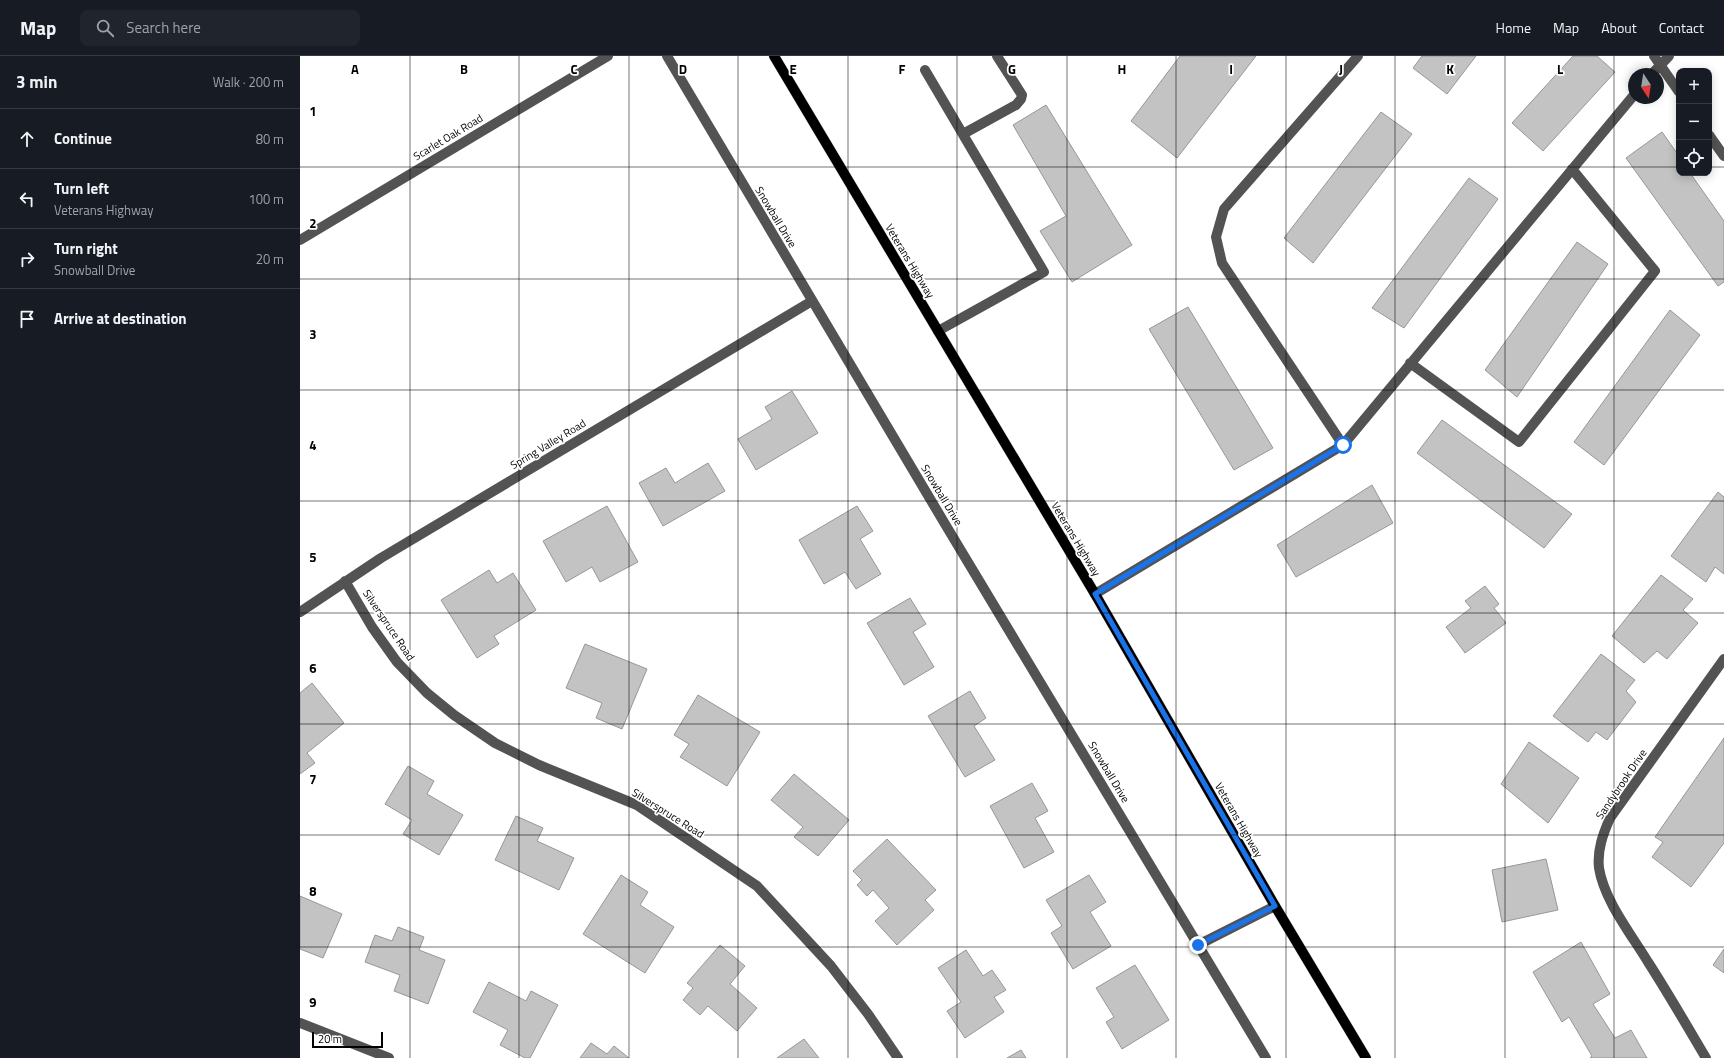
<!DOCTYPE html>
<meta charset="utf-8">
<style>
:root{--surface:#171b24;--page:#20242c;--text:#f1f3f6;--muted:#9ea1a6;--line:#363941}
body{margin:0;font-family:"Titillium Web",sans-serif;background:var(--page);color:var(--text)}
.controls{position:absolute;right:12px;top:12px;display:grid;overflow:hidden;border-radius:8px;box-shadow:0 2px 10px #0003}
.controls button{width:36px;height:36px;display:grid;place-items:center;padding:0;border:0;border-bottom:1px solid var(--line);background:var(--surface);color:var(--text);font:20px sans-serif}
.compass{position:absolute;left:1328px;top:12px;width:36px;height:36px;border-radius:50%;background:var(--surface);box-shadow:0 2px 10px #0003;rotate:168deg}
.scale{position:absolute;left:12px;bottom:10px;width:71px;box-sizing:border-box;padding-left:4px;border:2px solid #000;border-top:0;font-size:11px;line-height:14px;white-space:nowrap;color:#000;-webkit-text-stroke:3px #fff;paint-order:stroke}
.stop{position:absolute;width:12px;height:12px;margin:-9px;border:3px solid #1a73e8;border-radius:50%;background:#fff}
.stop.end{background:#1a73e8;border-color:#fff;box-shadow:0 1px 4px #0008}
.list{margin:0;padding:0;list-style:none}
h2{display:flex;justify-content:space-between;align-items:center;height:52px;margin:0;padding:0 16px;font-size:17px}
h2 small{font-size:13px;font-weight:400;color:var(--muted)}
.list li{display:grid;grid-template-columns:26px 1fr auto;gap:12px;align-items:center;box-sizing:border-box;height:60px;padding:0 16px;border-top:1px solid var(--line)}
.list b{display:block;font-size:15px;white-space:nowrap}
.list p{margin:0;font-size:13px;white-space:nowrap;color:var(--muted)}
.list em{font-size:13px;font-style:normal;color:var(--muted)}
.icon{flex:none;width:22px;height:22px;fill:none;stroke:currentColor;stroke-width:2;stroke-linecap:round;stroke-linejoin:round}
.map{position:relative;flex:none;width:1424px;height:1002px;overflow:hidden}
header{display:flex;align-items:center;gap:24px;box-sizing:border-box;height:56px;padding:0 20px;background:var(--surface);border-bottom:1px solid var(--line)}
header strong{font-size:19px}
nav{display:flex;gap:22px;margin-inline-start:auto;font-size:14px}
.search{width:280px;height:36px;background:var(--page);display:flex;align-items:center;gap:10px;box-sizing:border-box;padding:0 14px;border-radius:8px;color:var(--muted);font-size:15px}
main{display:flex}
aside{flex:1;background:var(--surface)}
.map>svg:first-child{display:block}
</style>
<header>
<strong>Map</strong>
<div class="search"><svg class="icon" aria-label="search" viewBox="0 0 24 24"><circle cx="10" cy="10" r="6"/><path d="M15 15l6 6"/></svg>Search here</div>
<nav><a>Home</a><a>Map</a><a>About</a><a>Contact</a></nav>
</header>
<main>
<aside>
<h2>3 min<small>Walk · 200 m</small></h2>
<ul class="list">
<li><svg class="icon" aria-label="ahead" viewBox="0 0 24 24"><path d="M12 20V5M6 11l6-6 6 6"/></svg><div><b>Continue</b></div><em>80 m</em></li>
<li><svg class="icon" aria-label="left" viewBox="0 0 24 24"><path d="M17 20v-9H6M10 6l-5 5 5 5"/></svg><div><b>Turn left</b><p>Veterans Highway</p></div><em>100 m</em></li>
<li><svg class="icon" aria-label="right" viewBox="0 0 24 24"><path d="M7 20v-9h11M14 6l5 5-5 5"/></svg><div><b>Turn right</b><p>Snowball Drive</p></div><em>20 m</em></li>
<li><svg class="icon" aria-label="arrive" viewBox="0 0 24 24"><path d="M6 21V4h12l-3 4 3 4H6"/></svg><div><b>Arrive at destination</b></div></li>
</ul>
</aside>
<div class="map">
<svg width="1424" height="1002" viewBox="0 0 1424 1002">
<rect width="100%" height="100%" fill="#fff"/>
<path fill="#c3c3c3" stroke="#979797" d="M880,0H956L877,102L831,65Z
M1122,0H1176L1147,38L1113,12Z
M1273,0H1297L1315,16L1243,95L1212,67Z
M746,49L832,189L772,226L740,175L766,160L713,69Z
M1081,56L1112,78L1013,207L984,182Z
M1362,76L1379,100V117H1390L1424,165V226L1418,230L1326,102Z
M1169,122L1198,143L1104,272L1072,252Z
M1277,186L1308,208L1217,341L1185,314Z
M888,251L973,392L934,414L849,273Z
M1370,254L1400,279L1304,409L1274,386Z
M492,335L518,377L456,414L438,383L472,363L465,351Z
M1142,364L1272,458L1244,492L1117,397Z
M408,407L425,435L363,470L339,427L366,412L375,427Z
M1072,429L1093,467L996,521L977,489Z
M1418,436L1424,441V518L1415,511L1406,526L1371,500Z
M307,450L338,506L300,526L292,511L266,526L243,485Z
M557,450L573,475L560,483L581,518L556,533L545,516L524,528L499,484Z
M189,514L197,527L213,517L236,554L194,580L199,588L177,602L141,544Z
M1361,519L1393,543L1383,554L1398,567L1367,603L1357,595L1344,607L1312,580Z
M1185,530L1199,548L1194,552L1206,567L1165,597L1146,571L1171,552L1165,545Z
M610,542L626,568L613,576L634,611L604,629L567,567Z
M285,588L347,613L322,673L296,662L302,647L266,632Z
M1301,598L1335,624L1326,635L1336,646L1307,684L1296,676L1288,686L1253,660Z
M12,627L44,667L7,697L15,707L0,718V637Z
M670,635L686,662L674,670L695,704L665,721L628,660Z
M398,639L460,676L427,730L380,701L389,688L374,679Z
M1424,682V787L1391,831L1352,801L1363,786L1355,781Z
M1229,686L1279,722L1248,767L1201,728Z
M108,710L134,725L127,738L163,759L139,799L103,778L112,764L85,748Z
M494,718L549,764L518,800L494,781L503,771L471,744Z
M732,727L748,755L735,762L754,796L724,812L690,750Z
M216,760L243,772L237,785L274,802L259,834L195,804Z
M587,783L636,834L625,844L634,854L597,889L575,865L589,852L573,834L567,840L557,829L562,824L553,815Z
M1246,803L1258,854L1202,866L1192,814Z
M321,819L348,836L340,849L374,871L345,917L283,878Z
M789,819L806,846L790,856L811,890L773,913L751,877L762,870L746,844Z
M0,840L42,858L23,902L0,893Z
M98,871L124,881L119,894L145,904L128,948L94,935L100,919L65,906L75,879L92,885Z
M1281,886L1310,938L1293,948L1315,982L1331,974L1347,1002H1290L1292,1000L1269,961L1262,966L1233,916Z
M420,889L445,910L430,928L457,952L437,975L408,950L400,959L383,944L393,932L387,927Z
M1424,893V917L1413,909Z
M666,894L683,920L692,914L706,934L694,941L704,956L665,982L647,955L661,946L638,912Z
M835,909L869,964L822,993L806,966L814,961L796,932Z
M189,926L226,945L231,935L258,949L230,1002H225L200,989L208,974L173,956Z
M504,983L519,1002H477Z
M291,987L307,998L314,990L329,1002H280Z
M721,994L726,1002H707Z"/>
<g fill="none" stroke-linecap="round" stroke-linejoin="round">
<g stroke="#dbdbdb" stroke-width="11">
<path id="major" d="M474,0L795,538L975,850L1066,1002"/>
</g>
<path stroke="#535353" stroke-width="10" d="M367,0L645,468L966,1002
M1354,0L1379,36
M625,14L744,216L638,275
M1352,18L1369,0
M663,78L716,49L721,43L722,39L697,0
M1409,79L1424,100
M0,184L308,0
M1110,307L1219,386L1355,215L1272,113
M1043,389L922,207L916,181L924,153L1058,0
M45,525L72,571L97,606L127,637L154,659L195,687L239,709L337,749L457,830L531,910L568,958L598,1002
M795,538L1043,389L1334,39
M0,556L81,502L512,245
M898,889L975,850
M0,967L89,1002
M1406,1002C1387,970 1368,937 1348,906C1331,878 1304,844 1299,812C1297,794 1303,778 1310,762L1424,603"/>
<use href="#major" stroke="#000" stroke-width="10"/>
</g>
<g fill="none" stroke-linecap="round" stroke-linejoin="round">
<path stroke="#1a73e8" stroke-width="5" d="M898,889L975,850L795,538L1043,389"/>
</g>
<path fill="none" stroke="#000" stroke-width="1" stroke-opacity="0.55" d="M110,0V1002M219,0V1002M329,0V1002M438,0V1002M548,0V1002M657,0V1002M767,0V1002M876,0V1002M986,0V1002M1095,0V1002M1205,0V1002M1314,0V1002M0,111H1379M1409,111H1424M0,223H1424M0,334H1424M0,445H1424M0,557H1424M0,668H1424M0,779H1424M0,891H1424"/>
<g text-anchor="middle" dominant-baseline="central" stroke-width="3.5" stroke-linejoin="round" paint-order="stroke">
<g font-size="11" fill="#000" stroke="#fff">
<text transform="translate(148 81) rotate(-31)">Scarlet Oak Road</text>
<text transform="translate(476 161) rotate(59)">Snowball Drive</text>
<text transform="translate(610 205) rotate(59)">Veterans Highway</text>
<text transform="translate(248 388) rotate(-31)">Spring Valley Road</text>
<text transform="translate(642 439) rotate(59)">Snowball Drive</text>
<text transform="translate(776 483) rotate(59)">Veterans Highway</text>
<text transform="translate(89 569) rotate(56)">Silverspruce Road</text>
<text transform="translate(809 716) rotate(59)">Snowball Drive</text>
<text transform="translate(1321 728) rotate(-56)">Sandybrook Drive</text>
<text transform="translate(368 757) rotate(32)">Silverspruce Road</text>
<text transform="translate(939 764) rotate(60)">Veterans Highway</text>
</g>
</g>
<g font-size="13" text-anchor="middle" font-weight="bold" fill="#000" stroke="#fff" stroke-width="3.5" stroke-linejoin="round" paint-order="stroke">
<text x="55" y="18">A</text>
<text x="164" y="18">B</text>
<text x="274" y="18">C</text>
<text x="383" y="18">D</text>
<text x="493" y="18">E</text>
<text x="602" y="18">F</text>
<text x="712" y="18">G</text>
<text x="822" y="18">H</text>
<text x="931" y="18">I</text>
<text x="1041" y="18">J</text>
<text x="1150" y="18">K</text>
<text x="1260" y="18">L</text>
<text x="13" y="60">1</text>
<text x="13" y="172">2</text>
<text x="13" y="283">3</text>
<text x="13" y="394">4</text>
<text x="13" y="506">5</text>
<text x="13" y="617">6</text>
<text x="13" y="728">7</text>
<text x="13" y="840">8</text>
<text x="13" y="951">9</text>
</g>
</svg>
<div class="controls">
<button>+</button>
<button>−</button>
<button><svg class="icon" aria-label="locate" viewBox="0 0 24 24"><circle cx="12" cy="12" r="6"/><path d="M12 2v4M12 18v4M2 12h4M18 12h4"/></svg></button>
</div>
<svg class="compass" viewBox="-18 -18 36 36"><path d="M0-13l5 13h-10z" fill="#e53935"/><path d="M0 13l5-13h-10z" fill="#9ea1a6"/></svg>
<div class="scale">20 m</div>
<div class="stop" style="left:1043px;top:389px"></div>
<div class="stop end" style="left:898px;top:889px"></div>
</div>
</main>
